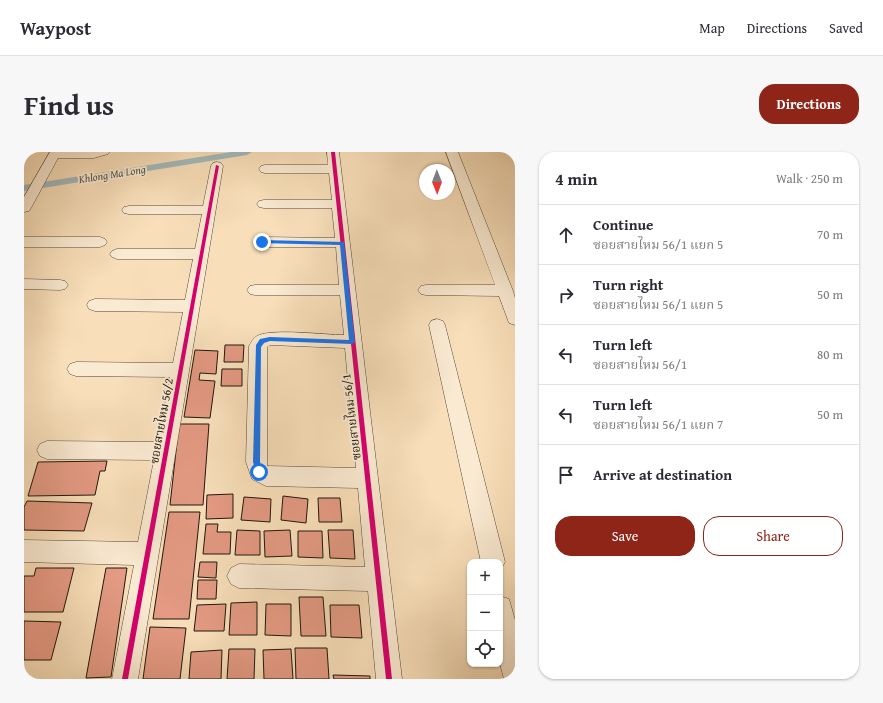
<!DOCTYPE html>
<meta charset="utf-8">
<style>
:root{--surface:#fff;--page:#f7f7f7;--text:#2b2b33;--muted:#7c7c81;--line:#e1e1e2;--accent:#8f2418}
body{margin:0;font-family:"Gentium Book Plus","Noto Serif Thai",serif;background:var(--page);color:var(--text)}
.controls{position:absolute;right:12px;bottom:12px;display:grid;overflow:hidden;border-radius:8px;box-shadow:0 1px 3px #0004}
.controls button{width:36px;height:36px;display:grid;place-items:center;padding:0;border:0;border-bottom:1px solid var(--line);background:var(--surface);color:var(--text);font:20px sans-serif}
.compass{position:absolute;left:395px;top:12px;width:36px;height:36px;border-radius:50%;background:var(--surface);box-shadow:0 1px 3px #0004;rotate:179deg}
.stop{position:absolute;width:12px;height:12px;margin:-9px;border:3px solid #1a73e8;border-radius:50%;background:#fff}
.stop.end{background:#1a73e8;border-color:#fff;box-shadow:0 1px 4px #0008}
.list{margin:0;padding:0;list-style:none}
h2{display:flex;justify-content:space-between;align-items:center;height:52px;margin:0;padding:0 16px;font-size:17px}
h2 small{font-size:13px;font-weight:400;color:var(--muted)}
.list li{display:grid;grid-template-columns:26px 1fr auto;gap:12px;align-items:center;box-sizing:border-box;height:60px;padding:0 16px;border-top:1px solid var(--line)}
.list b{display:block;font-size:15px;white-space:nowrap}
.list p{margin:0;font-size:13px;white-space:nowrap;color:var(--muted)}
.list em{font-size:13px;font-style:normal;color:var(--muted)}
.actions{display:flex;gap:8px;padding:12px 16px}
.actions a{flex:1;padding:9px 0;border:1px solid var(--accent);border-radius:16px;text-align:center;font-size:14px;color:var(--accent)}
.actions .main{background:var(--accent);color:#fff}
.icon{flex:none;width:22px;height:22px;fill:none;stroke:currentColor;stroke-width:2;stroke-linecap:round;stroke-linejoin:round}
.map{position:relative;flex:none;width:491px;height:527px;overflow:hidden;border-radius:16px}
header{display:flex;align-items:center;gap:24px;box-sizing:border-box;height:56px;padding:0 20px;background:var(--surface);border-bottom:1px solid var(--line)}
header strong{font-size:19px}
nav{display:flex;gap:22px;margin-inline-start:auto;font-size:14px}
.intro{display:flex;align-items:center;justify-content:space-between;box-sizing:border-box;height:96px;padding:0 24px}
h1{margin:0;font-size:28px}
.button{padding:10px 18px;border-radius:16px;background:var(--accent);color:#fff;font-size:14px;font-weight:700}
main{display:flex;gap:24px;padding:0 24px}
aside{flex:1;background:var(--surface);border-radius:16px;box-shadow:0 1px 3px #0004}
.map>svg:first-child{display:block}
</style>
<header>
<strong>Waypost</strong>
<nav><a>Map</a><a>Directions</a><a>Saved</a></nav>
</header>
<div class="intro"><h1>Find us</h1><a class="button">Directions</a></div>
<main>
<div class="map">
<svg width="491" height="527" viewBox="0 0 491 527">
<rect width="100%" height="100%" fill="#f8dfba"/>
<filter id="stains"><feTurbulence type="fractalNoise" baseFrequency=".005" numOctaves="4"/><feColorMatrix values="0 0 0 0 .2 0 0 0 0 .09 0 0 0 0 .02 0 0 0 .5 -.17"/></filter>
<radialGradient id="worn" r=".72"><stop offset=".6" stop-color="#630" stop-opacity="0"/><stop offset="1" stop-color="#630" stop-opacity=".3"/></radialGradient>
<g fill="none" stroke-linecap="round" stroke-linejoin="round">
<path fill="#a3b9bc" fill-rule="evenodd" d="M207,0H228L223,3L0,39V33Z"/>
</g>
<path fill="#e49a83" stroke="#1f170e" d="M201,193H220L219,210H200Z
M171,198L194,199L192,222L176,221L175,228L191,229L186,266L160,265Z
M198,217H218V234H197Z
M155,272H185L179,353H146Z
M83,309L81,319H76L71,343L4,344L14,310Z
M209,342V366L182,367L183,343Z
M259,344L284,347L282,371L257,368Z
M220,345L247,347L246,370L217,368Z
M294,346H316L318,370H295Z
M3,349L68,351L60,379L0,378V355Z
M145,360H176L165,467H129Z
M182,372H194L193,380H207L206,402H179Z
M213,378L236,379V403H211Z
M266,378L268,404L241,405L240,379Z
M304,378H329L331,407L306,406Z
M274,379H298L299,406L274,405Z
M176,410H193L192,426L174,425Z
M12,416H50L39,460H0V424H10Z
M82,416H103L87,525L62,526Z
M174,428H193L192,447H173Z
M275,445H299L302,484H277Z
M233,450V483H205L207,451Z
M202,452L200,479H170L173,453Z
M242,452H267V484L241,483Z
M306,453H335L338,486L307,485Z
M0,469L37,470L27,508H0Z
M126,475L162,476L156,527H119Z
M271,496H303L305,527H272Z
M205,497H231L230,527H203Z
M267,497L269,527H240L239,498Z
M198,498L197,527H165L167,500Z
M309,523L346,524V527H310Z"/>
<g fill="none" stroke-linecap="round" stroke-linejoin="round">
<g stroke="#554939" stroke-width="1">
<path id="minor" d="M26,0H86L84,2L70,6H34L7,56L5,59L0,60V45Z
M303,0H315L378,527H352L344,439L215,436L207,432L203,424L207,416L215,412L341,415L334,336L242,334L228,327L222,310L225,194C227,191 229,186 233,184C247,176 302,183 320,183L316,143H231L226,142L223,138L226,134L231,133H315L312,95H238L233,93L231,90L233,87L238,85L311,86L308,56H240L235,55L233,52L235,49L240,48H308L305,21H241L237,20L235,17L237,14L241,13H304ZM246,193L321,196L332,316L243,314V195Z
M422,0H434L489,139L491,146V173L485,171L475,144L402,143L397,142L394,138L397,134L402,133H471Z
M193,10L197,11L199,14L114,527H88L110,413L0,410V388L114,390L130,308L23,307L16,304L13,298L16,292L23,289L134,290L146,225L52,224L46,222L43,217L46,212L52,210L149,211L159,160L71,159L65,157L63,153L65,149L71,147L161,148L169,107H93L88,105L86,102L88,99L93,97H171L178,62H105L100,61L98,58L100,55L105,54H179L187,14L189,11Z
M0,85H76L81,87L83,90L81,93L76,95H0Z
M0,127L36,128L41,129L44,133L41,137L36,138L0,137Z
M413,167L419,169L421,173L481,410L476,419V410H457L405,173L407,169Z
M476,444L485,447L491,468V527H480L476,512Z"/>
</g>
<use href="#minor" fill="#faead2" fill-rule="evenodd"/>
<g stroke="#faead2" stroke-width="3">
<path id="cycleway" d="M307,0H311L368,527H362Z
M192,13L195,14L104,527H98Z"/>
</g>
<use href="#cycleway" fill="#d6006c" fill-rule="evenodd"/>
</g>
<path fill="#1a73e8" d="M238,88L320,90L331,190L328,192L246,189L240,191L237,195L236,310L239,320L235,323L233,322L229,310L232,193L236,187L246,185L325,188L316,93L236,91Z"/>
<g text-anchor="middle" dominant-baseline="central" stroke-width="3.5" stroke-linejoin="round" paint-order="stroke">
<g font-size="11" font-style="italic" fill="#4d504b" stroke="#faead2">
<text transform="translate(88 22) rotate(-9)">Khlong Ma Long</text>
</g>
<g font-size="12" fill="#1f170e" stroke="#faead2">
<text transform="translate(327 265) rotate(-97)">ซอยสายไหม 56/1</text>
<text transform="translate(137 269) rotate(-80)">ซอยสายไหม 56/2</text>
</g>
</g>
<rect width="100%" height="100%" filter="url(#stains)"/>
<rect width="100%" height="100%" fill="url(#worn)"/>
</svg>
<div class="controls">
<button>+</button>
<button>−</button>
<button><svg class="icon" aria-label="locate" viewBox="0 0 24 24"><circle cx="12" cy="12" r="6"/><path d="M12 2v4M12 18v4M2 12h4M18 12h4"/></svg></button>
</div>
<svg class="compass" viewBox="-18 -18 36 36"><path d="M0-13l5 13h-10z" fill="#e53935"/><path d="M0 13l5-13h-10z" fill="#7c7c81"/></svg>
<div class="stop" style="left:235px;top:320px"></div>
<div class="stop end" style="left:238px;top:90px"></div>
</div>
<aside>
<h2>4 min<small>Walk · 250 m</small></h2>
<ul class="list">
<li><svg class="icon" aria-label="ahead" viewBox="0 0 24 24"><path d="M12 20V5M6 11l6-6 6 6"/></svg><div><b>Continue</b><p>ซอยสายไหม 56/1 แยก 5</p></div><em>70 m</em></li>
<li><svg class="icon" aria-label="right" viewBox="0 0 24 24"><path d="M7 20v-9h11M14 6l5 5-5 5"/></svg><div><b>Turn right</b><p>ซอยสายไหม 56/1 แยก 5</p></div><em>50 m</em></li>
<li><svg class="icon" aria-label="left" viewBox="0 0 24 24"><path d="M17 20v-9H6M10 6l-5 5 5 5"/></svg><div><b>Turn left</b><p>ซอยสายไหม 56/1</p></div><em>80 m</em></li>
<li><svg class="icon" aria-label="left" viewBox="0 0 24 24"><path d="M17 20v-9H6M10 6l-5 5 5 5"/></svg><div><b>Turn left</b><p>ซอยสายไหม 56/1 แยก 7</p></div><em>50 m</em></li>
<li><svg class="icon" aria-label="arrive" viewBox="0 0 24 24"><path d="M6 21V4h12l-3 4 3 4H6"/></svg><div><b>Arrive at destination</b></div></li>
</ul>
<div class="actions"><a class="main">Save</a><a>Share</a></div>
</aside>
</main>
